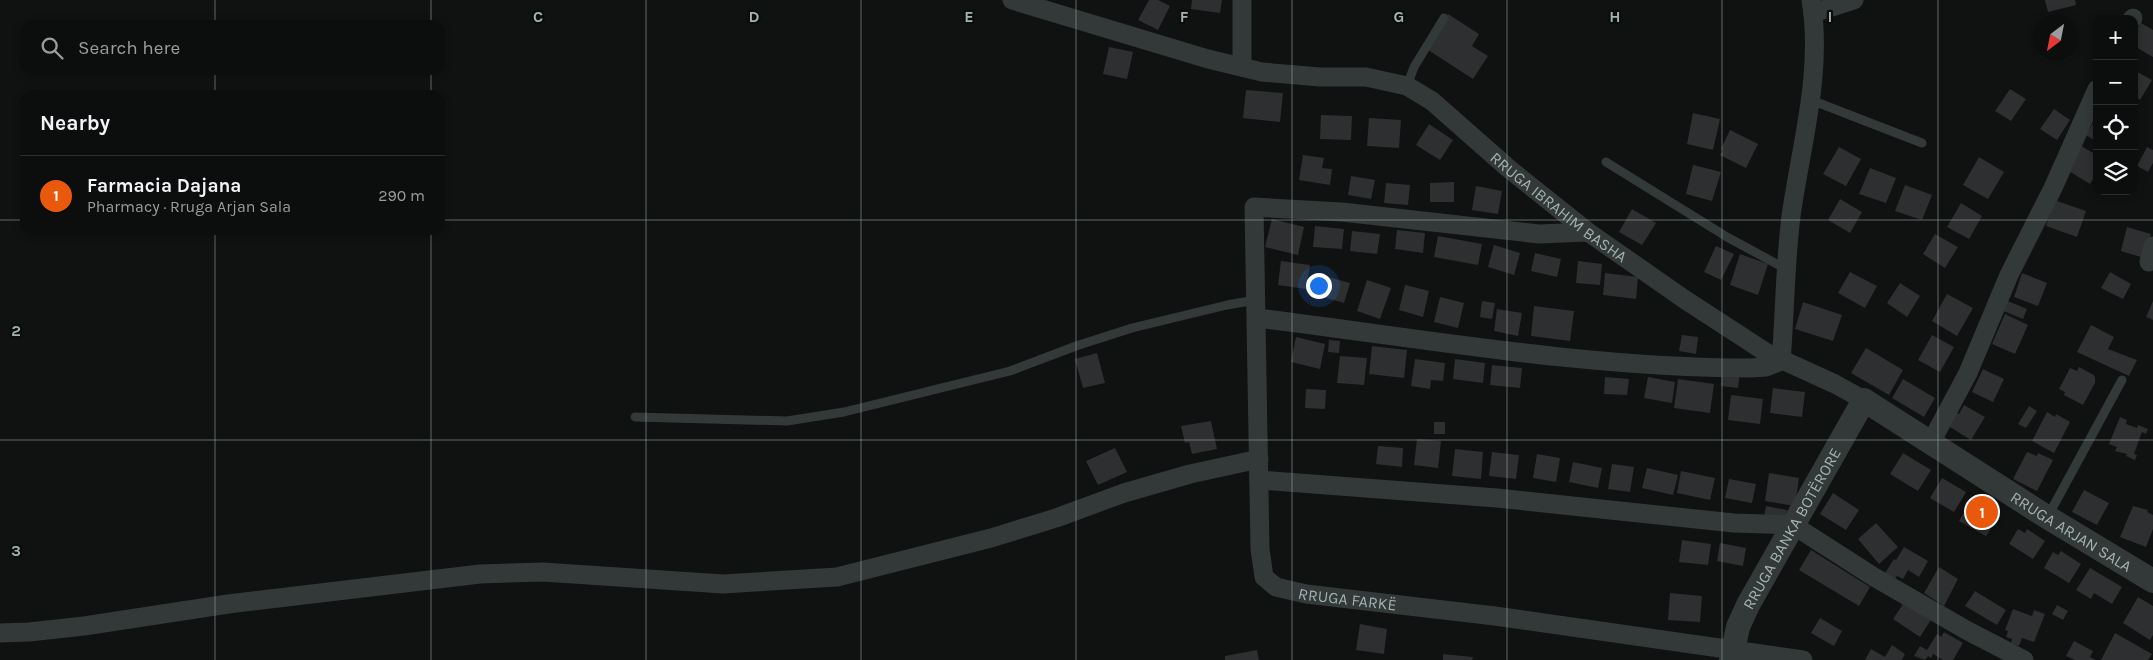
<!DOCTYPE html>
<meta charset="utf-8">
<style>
:root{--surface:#0c0d0d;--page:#151616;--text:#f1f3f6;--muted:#9a9c9d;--line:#2c2d2e;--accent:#ea580c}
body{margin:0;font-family:Karla,sans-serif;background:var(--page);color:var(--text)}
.controls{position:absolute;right:15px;top:15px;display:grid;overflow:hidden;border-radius:10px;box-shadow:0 2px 8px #0003}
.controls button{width:45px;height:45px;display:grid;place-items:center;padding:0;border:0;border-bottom:1px solid var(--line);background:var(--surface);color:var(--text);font:25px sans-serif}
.compass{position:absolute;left:2033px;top:15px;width:45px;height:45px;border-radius:50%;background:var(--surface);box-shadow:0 2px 8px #0003;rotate:212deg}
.you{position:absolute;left:1318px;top:285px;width:18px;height:18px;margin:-12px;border:4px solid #fff;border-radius:50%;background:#1a73e8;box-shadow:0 0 0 8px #1a73e833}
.badge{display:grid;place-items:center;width:32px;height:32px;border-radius:50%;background:var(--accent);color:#fff;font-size:16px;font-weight:700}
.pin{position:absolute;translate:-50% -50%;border:2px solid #fff;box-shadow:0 1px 5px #0006}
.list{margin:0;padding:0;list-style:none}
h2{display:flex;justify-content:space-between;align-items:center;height:65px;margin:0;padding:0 20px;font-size:21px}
h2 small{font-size:16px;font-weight:400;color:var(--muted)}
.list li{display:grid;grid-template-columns:32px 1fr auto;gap:15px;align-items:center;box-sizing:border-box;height:80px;padding:0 20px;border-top:1px solid var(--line)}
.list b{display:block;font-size:19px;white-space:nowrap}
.list p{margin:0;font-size:16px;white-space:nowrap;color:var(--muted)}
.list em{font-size:16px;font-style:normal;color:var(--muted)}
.icon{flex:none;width:28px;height:28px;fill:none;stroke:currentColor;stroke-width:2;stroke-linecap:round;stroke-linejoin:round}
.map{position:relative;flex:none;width:2153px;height:660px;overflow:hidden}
.search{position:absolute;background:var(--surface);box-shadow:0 2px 8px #0003;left:20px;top:20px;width:425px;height:55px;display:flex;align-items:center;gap:12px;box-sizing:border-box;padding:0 18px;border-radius:15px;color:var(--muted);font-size:19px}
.panel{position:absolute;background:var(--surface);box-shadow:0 2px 8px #0003;left:20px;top:90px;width:425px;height:145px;border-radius:15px}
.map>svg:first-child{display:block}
</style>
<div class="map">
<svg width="2153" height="660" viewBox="0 0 2153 660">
<rect width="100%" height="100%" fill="#101111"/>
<path fill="#2d2f30" d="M1149,0H1158L1170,6L1158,30L1138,20Z
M1192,0H1222L1220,13L1191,9Z
M2045,0H2075L2076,5L2048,12Z
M1448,14L1479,34L1472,46L1488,56L1473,79L1425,48Z
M2141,23L2153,30V57L2134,46V34Z
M1109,47L1133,52L1127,79L1103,74Z
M2134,70L2152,80L2140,100L2134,96Z
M2010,89L2026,99L2011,121L1995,111Z
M1246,90L1283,93L1280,122L1243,118Z
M2054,109L2070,120L2057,140L2040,129Z
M1693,113L1720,119L1713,150L1687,144Z
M1321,115L1352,116L1351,140L1320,139Z
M2097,117V142L2086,135Z
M1369,118L1401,120L1399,148L1367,146Z
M1429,124L1453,140L1440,160L1416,145Z
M1730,130L1758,144L1746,168L1720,155L1723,151L1721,149Z
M2081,146L2097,155V173L2090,184L2067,170Z
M1839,147L1861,159L1846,186L1823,174Z
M2147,147L2153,150V163L2148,172L2137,166Z
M1303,155L1324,158L1322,168L1332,169L1330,185L1299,180Z
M1979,157L2004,172L1988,199L1963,185Z
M1693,165L1721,172L1712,201L1686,194Z
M1870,168L1896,178L1886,203L1859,194Z
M1351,176L1375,180L1371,199L1348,195Z
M1454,182V202H1430V183Z
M1386,183L1410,185L1408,205L1384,203Z
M1905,185L1932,195L1922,220L1895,211Z
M1476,186L1502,191L1498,214L1472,210Z
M1840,199L1862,212L1850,233L1828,220Z
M2054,200L2086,211L2077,237L2046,226Z
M1961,203L1982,216L1969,239L1947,227Z
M1632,209L1656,223L1642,245L1619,232Z
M1272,219L1304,227L1298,255L1265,247Z
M1315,226L1344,229L1342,249L1313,247Z
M2127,227L2151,234L2144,258L2121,251Z
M1397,230L1425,233L1423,253L1395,249Z
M1352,231L1380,234L1377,254L1350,251Z
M1935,234L1958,247L1945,268L1923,254Z
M1438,236L1482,244L1478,265L1434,257Z
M1494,245L1520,253L1514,275L1488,267Z
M1716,246L1734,254L1721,280L1704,272Z
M1535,253L1561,259L1557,277L1531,271Z
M1740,254L1768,264L1758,295L1730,285Z
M1281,261L1310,265L1306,289L1278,285Z
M1578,261L1602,264L1600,285L1576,283Z
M1850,272L1877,286L1865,308L1838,293Z
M2110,272L2131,284L2123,299L2101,288Z
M1605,273L1638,277L1636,299L1603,295Z
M2022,273L2047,283L2038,306L2014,297Z
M1321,275L1350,283L1344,303L1316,295Z
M1367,280L1391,288L1380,319L1357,311Z
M1900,283L1920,296L1907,317L1887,303Z
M1405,285L1429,291L1423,317L1399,310Z
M1947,294L1973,308L1957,336L1932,321Z
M1440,297L1464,303L1458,328L1434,322Z
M2005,300L2027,309L2023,319L2001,310Z
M1482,301L1495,303L1492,319L1480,317Z
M2153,301V320L2146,317Z
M1803,302L1842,315L1833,341L1795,329Z
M1534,306L1574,311L1570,341L1531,336Z
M1497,309L1522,313L1518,336L1494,331Z
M2005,314L2028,325L2015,354L1992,344Z
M2091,325L2114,337L2108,349L2137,360L2129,376L2077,352Z
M1682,335L1698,337L1696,354L1679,351Z
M1932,335L1954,347L1940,372L1918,360Z
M1296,337L1325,344L1320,369L1291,362Z
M1329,340L1340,341L1339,353L1328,352Z
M1372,346L1407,350L1404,378L1369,374Z
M1866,348L1903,370L1889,395L1851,373Z
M1097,353L1105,383L1083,388L1075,359Z
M1340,356L1367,358L1364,385L1337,383Z
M1415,359L1445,363L1443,381L1431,380L1430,389L1411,386Z
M1455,359L1485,363L1483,383L1453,379Z
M1492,365L1522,368L1520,388L1490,385Z
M2079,367L2094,375L2095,378V383L2083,405L2064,395L2065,392L2059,389L2070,368L2077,371Z
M1983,369L2004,379L1993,402L1972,392Z
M1722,370L1740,372L1738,388L1721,386Z
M1605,377L1629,379L1627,395L1604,394Z
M1648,377L1675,382L1672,403L1644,398Z
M1678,379L1714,384L1710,413L1674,408Z
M1903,379L1935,398L1924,417L1892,398Z
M1773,388L1805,392L1802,417L1770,413Z
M1306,389L1326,390L1325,409L1305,408Z
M1731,395L1763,399L1760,424L1728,420Z
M1964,405L1985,417L1971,440L1945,424L1953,410L1959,414Z
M2029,406L2037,411L2026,428L2018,424Z
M2047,412L2055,417L2056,414L2070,422L2054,453L2032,441Z
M2120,417L2127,420L2126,424L2137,428L2138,425L2148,429L2146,434L2142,432L2134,454L2137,455L2135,460L2126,456L2127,454L2115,451L2117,447L2109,444Z
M1211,421L1217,449L1192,454L1189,442L1185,443L1181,426Z
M1434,422H1445V434H1434Z
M1417,439L1441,441L1438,468L1414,465Z
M1378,446L1403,448L1402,467L1376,464Z
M1115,448L1127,472L1098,485L1086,461Z
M1455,449L1483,452L1481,479L1452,476Z
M1492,452L1519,455L1516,479L1489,476Z
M2027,452L2037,456L2038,453L2053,460L2037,491L2013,479Z
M1903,453L1931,470L1918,491L1890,474Z
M1537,454L1560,458L1556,482L1533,478Z
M1573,462L1602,468L1598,488L1569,482Z
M1612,464L1634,467L1630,492L1608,489Z
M1647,468L1678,475L1673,495L1642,488Z
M1681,471L1715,478L1710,500L1677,493Z
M1769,473L1799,478L1795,506L1765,501Z
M1942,478L1966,492L1954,512L1930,498Z
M1729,479L1756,484L1752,503L1725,498Z
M2084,490L2109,503L2097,525L2072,512Z
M1833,493L1859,510L1846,530L1820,514Z
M1974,496L2000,514L1986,536L1959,521Z
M1766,506L1787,510L1784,521L1764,516Z
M2133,506L2148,510L2147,512L2153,515V529L2146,547L2120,537Z
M1876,523L1898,547L1879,564L1858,539Z
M2018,529L2025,533L2027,529L2045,541L2033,559L2009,544Z
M1682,540L1711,544L1708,565L1679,562Z
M1720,543L1746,548L1743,566L1717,561Z
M1904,547L1928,561L1919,577L1908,570L1903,579L1897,576L1895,579L1885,573L1894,559L1896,560Z
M1811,550L1870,587L1859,606L1799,570Z
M2061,551L2081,564L2069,583L2044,568L2053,552L2058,555Z
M1939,567L1958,579L1944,606L1924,593Z
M2090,568L2122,587L2112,604L2094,593L2091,599L2076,590Z
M1975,591L2006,610L1997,625L1965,606Z
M1670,593L1702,596L1700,622L1668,620Z
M2138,597L2153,606V635L2150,640L2123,623Z
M1905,601L1932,618L1920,637L1893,619Z
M2057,605L2068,611L2063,620L2052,614Z
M2013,609L2032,616L2034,610L2045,614L2034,642L2022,638L2019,646L2011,643L2012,639L2006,637L2008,631L2005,630Z
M1820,618L1842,631L1834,646L1811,633Z
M1360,624L1387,629L1384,654L1356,650Z
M1944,632L1963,643L1953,660H1943L1933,654L1931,658L1928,656L1925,660L1914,656L1920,646L1927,650L1937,634L1941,637Z
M2115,633L2152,654L2148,660H2101Z
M2074,641L2093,651L2090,657L2096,660H2075L2066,656Z
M1892,645L1905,654L1902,660H1865L1871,649L1885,657Z
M1257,650L1259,660H1225V656Z
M1443,654L1473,657L1472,660H1443Z"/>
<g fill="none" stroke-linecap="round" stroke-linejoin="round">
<path stroke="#333838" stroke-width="9" d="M1407,86L1414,67L1444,18
M1811,100L1922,143
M1606,162L1727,237L1786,269
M635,417L787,421L844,412L1010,371L1076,346L1132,328L1227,305L1256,300
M2048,516L2122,380"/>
<g stroke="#333838" stroke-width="19">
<path id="s1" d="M1012,0L1208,59L1262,72L1320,77H1366L1407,86L1432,101L1508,168L1588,232L1684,299L1767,353L1835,384L1864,400"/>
<path d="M1813,13L1854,0"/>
<path d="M2132,19L2133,18"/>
<path d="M1242,67V0"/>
<path id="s2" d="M1588,232L1539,234L1342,212L1254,207L1260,549L1264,577L1276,587L1306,594L1495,616L1803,660"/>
<path d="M2149,262L2153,246"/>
<path d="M1257,318C1421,338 1585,368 1751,368L1766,367L1781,361C1785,313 1785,264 1791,216C1801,145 1823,72 1811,0"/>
<path d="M1930,444L1968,373L2009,275L2053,188L2097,89"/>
<path d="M1259,480L1497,498L1734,523L1793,525L1874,577L1968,631L2024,660"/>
<path d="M0,633L29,632L84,626L228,604L480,574L543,572L723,584L837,577L991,538L1056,518L1124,493L1190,474L1259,459"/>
</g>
<path stroke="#333838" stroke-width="24" id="s3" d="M1731,660L1738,627L1748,605L1864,400L2047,517L2153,581"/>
</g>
<path fill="none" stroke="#a1b2b1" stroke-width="1" stroke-opacity="0.55" d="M215,0V25M431,0V25M646,0V660M861,0V660M1076,0V660M1292,0V660M1507,0V660M1722,0V660M1938,0V660M215,70V95M431,70V95M0,220H25M440,220H2153M215,230V660M431,230V660M0,440H2153"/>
<g text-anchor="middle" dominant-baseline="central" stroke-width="4.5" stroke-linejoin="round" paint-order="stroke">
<g font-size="16" fill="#a1b2b1" stroke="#0b0c0c">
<text stroke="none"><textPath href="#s1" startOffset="601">RRUGA IBRAHIM BASHA</textPath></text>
<text stroke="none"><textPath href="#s3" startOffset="146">RRUGA BANKA BOTËRORE</textPath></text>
<text stroke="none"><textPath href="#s3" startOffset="539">RRUGA ARJAN SALA</textPath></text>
<text stroke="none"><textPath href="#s2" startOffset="794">RRUGA FARKË</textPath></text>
</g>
</g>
<g font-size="16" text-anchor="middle" font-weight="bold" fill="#a1b2b1" stroke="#0b0c0c" stroke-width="4.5" stroke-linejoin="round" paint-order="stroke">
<text x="538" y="22">C</text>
<text x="754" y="22">D</text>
<text x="969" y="22">E</text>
<text x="1184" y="22">F</text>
<text x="1399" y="22">G</text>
<text x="1615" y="22">H</text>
<text x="1830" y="22">I</text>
<text x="16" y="336">2</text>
<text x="16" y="556">3</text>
</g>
</svg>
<div class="controls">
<button>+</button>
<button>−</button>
<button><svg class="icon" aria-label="locate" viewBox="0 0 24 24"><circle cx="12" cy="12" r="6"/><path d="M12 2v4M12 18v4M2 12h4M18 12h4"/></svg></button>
<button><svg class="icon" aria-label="layers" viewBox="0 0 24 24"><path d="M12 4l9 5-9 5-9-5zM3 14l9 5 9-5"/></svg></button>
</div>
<svg class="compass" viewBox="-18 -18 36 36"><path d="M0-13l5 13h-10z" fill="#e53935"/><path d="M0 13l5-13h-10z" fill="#9a9c9d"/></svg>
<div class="you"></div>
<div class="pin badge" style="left:1982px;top:512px">1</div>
<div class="search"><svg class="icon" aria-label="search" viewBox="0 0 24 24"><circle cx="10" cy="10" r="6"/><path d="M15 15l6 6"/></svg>Search here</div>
<section class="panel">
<h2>Nearby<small></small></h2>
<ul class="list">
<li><span class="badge">1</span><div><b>Farmacia Dajana</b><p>Pharmacy · Rruga Arjan Sala</p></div><em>290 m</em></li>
</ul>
</section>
</div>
